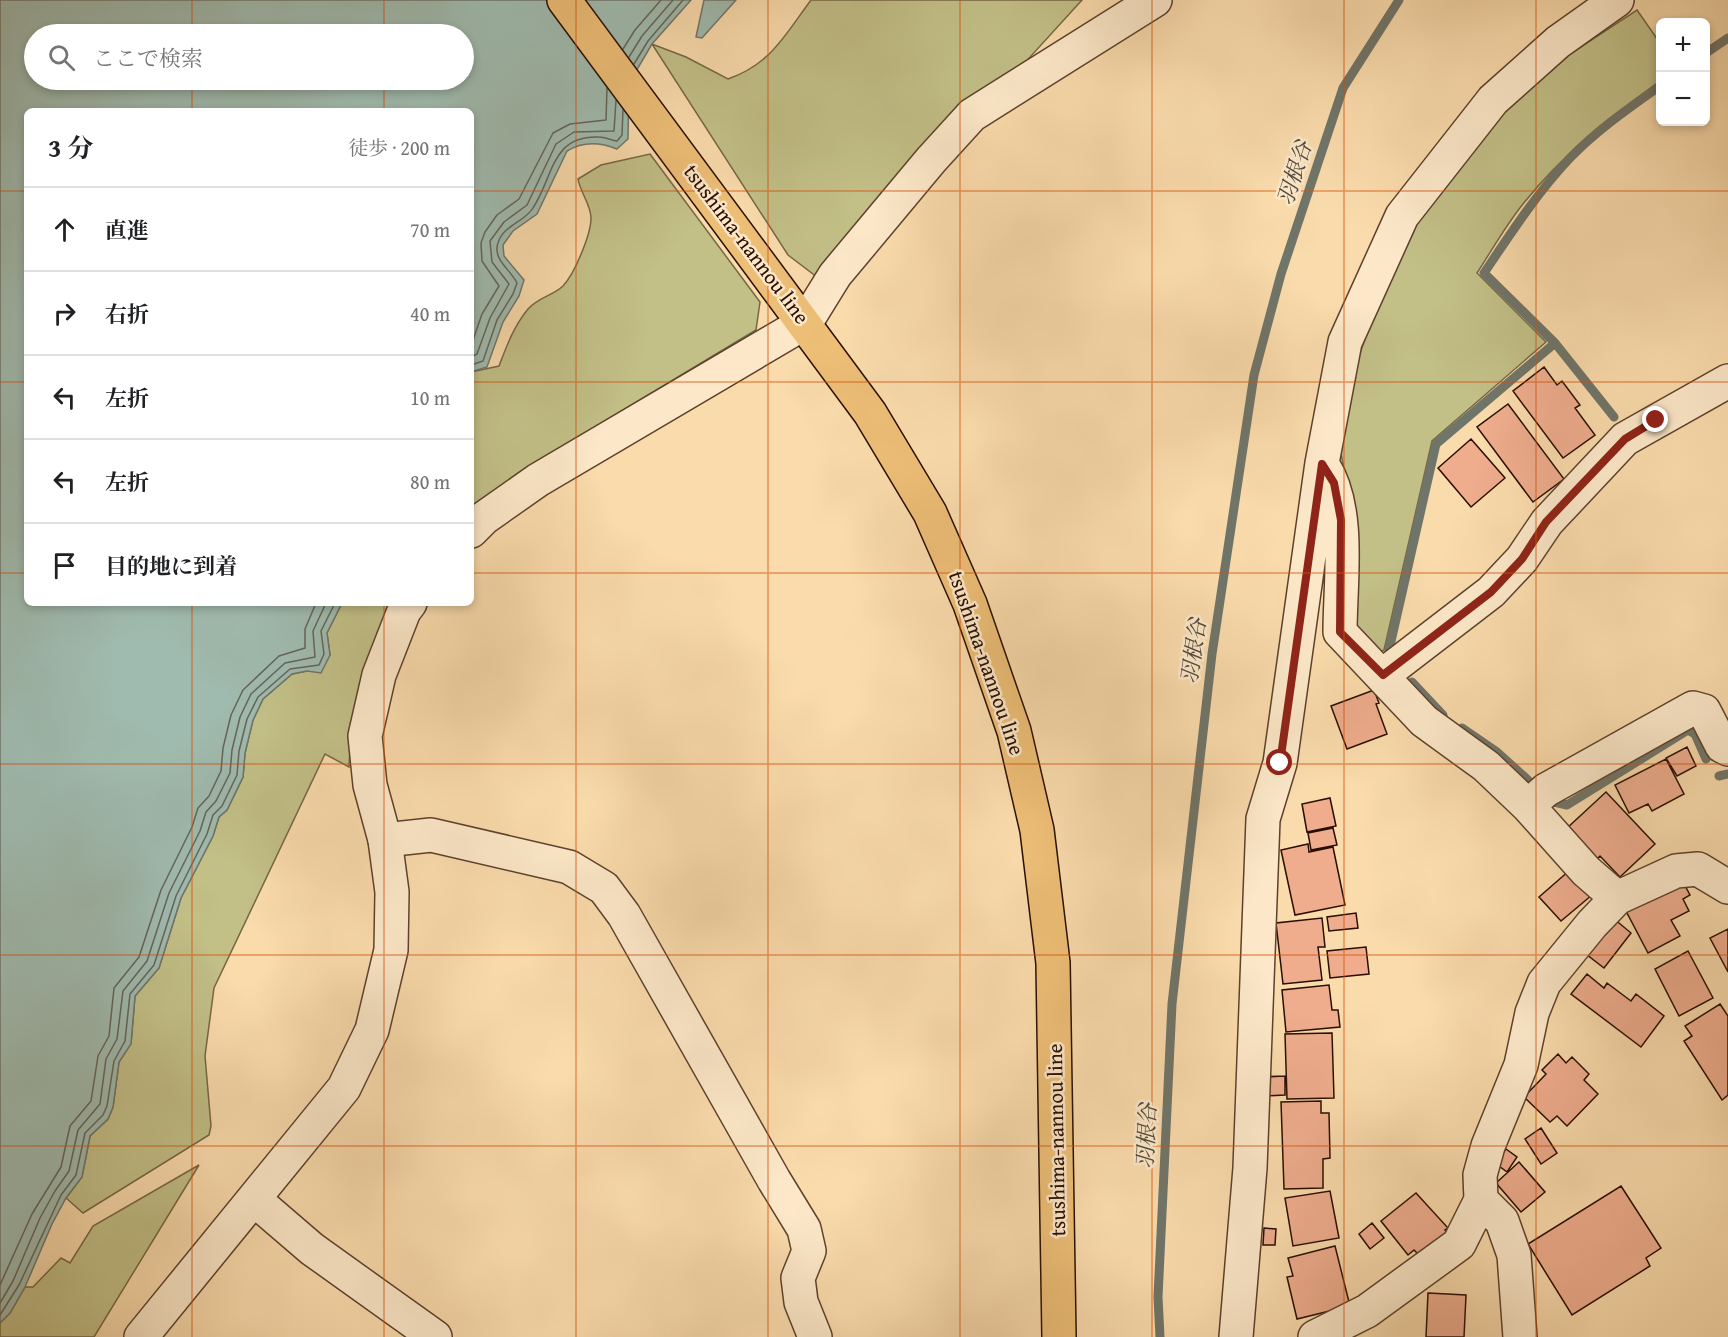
<!DOCTYPE html>
<html lang="ja">
<meta charset="utf-8">
<style>
:root{--surface:#fff;--page:#f6f6f6;--text:#202124;--muted:#757577;--line:#e0e0e0}
body{margin:0;font-family:"Gentium Book Plus","Noto Serif JP",serif;background:var(--page);color:var(--text)}
.controls{position:absolute;right:18px;top:18px;display:grid;overflow:hidden;border-radius:9px;box-shadow:0 3px 9px #0003}
.controls button{width:54px;height:54px;display:grid;place-items:center;padding:0;border:0;border-bottom:2px solid var(--line);background:var(--surface);color:var(--text);font:30px sans-serif}
.stop{position:absolute;width:18px;height:18px;margin:-14px;border:4px solid #8f2418;border-radius:50%;background:#fff}
.stop.end{background:#8f2418;border-color:#fff;box-shadow:0 2px 6px #0008}
.list{margin:0;padding:0;list-style:none}
h2{display:flex;justify-content:space-between;align-items:center;height:78px;margin:0;padding:0 24px;font-size:26px}
h2 small{font-size:20px;font-weight:400;color:var(--muted)}
.list li{display:grid;grid-template-columns:39px 1fr auto;gap:18px;align-items:center;box-sizing:border-box;height:84px;padding:0 24px;border-top:2px solid var(--line)}
.list b{display:block;font-size:22px;white-space:nowrap}
.list em{font-size:20px;font-style:normal;color:var(--muted)}
.icon{flex:none;width:33px;height:33px;fill:none;stroke:currentColor;stroke-width:2;stroke-linecap:round;stroke-linejoin:round}
.map{position:relative;flex:none;width:1728px;height:1337px;overflow:hidden}
.search{position:absolute;background:var(--surface);box-shadow:0 3px 9px #0003;left:24px;top:24px;width:450px;height:66px;display:flex;align-items:center;gap:15px;box-sizing:border-box;padding:0 21px;border-radius:33px;color:var(--muted);font-size:22px}
.panel{position:absolute;background:var(--surface);box-shadow:0 3px 9px #0003;left:24px;top:108px;width:450px;height:498px;border-radius:9px}
.map>svg:first-child{display:block}
</style>
<div class="map">
<svg width="1728" height="1337" viewBox="0 0 1728 1337">
<rect width="100%" height="100%" fill="#fadbac"/>
<filter id="stains"><feTurbulence type="fractalNoise" baseFrequency=".00333" numOctaves="4"/><feColorMatrix values="0 0 0 0 .2 0 0 0 0 .09 0 0 0 0 .02 0 0 0 .5 -.17"/></filter>
<radialGradient id="worn" r=".72"><stop offset=".6" stop-color="#630" stop-opacity="0"/><stop offset="1" stop-color="#630" stop-opacity=".3"/></radialGradient>
<path fill="#c2bf87" stroke="#766644" stroke-width="1.5" d="M811,0H1082L1011,78L959,104L817,277L788,255L652,44L686,57L728,79C771,64 785,35 811,0Z
M1637,10L1660,43V81C1610,117 1562,155 1523,204C1506,225 1492,250 1477,273L1546,342L1432,441L1384,650L1376,655L1346,621L1350,502L1340,448L1360,353L1383,290L1417,221L1504,112L1570,54Z
M650,154L760,302L756,330L520,472L471,508V372L499,366C507,345 514,326 528,309C537,298 554,295 563,286C575,273 591,234 591,218C591,205 580,192 578,179L601,165Z
M342,603H392C366,655 351,709 349,767L325,754L214,988L205,1056L211,1126L209,1135L83,1213L66,1198L82,1177L90,1136L108,1119L113,1107L119,1062L131,1043L135,996L159,968L181,898L213,836L219,817L227,810L243,777L245,753L253,720L263,699L292,674L307,671L330,655L327,633Z
M199,1165L94,1337H0V1323L10,1313L25,1287H33L61,1258L70,1263L93,1226Z"/>
<path fill="#9fbaae" stroke="#707569" stroke-width="1.5" fill-rule="evenodd" d="M0,0H691L652,44L629,83L628,139L617,149C600,142 583,141 567,151L537,214L513,231L503,245L504,256L524,280L519,296L503,322L487,367L471,372V111H27V603H342L327,633L330,655L321,673L307,671L292,674L263,699L253,720L245,753L243,777L227,810L219,817L213,836L181,898L159,968L135,996L131,1044L119,1062L113,1107L108,1119L90,1136L82,1177L66,1198L52,1224L25,1287L10,1313L0,1323ZM34,34H464V80H34Z
M704,0H736L702,38L696,37Z"/>
<g fill="none" stroke-linecap="round" stroke-linejoin="round">
<path stroke="#646458" stroke-width="1.5" d="M623,49L635,30L661,0
M629,57L642,36L673,0
M634,64L648,41L683,0
M471,346L482,314L499,286L482,261L481,243L485,232L497,215L519,199L553,133L570,124L606,120L607,88
M471,357L477,354L490,318L509,284L492,262L490,241L504,222L527,205L556,144L574,132L614,131L616,100
M471,365L483,361L497,320L513,294L517,283C511,270 492,259 498,243C503,225 525,222 533,208C554,176 551,135 599,137C605,137 611,140 617,141L622,135L623,110
M0,1285L32,1214L61,1167L70,1126L91,1101L98,1056L109,1036L114,988L139,957L161,890L192,827L198,808L209,796L221,771L223,748L231,715L243,690L279,656L305,648V629L316,603
M0,1303L13,1281L40,1218L55,1191L69,1171L78,1130L100,1104L106,1059L117,1039L123,991L147,961L169,893L200,831L206,812L216,801L230,773L232,750L240,717L251,694L285,663L315,657L313,631L326,603
M0,1315L19,1285L61,1195L76,1175L85,1133L103,1115L107,1106L114,1061L125,1041L130,994L154,965L176,896L207,834L213,815L222,806L237,775L239,751L247,719L258,697L290,669L319,665L324,654L321,631L335,603"/>
<path stroke="#707569" stroke-width="9" d="M1706,53L1728,38
M1555,343L1614,417
M1389,650L1436,444L1555,343L1484,273C1511,233 1537,193 1570,158C1597,130 1629,108 1660,86
M1412,682L1443,715
M1462,728L1497,752L1528,780
M1719,776L1728,774
M1554,802L1567,805L1688,730L1695,734L1706,759
M1160,1337L1158,1297L1172,1004L1212,654L1254,375L1281,274L1343,88L1399,0"/>
</g>
<path fill="#efad8e" stroke="#290e02" stroke-width="1.5" d="M1544,367L1557,385L1562,381L1580,405L1575,408L1595,435L1563,458L1513,391Z
M1508,404L1564,479L1533,502L1477,427Z
M1471,439L1505,478L1471,507L1438,468Z
M1374,690L1379,703L1376,704L1387,734L1347,749L1331,706Z
M1687,747L1696,766L1677,776L1666,758Z
M1666,759L1684,794L1652,811L1648,804L1629,813L1615,785Z
M1606,792L1655,844L1620,877L1600,856L1595,861L1566,829Z
M1330,798L1336,826L1307,832L1302,804Z
M1333,828L1337,845L1311,850L1308,833Z
M1308,844L1309,852L1333,847L1345,905L1295,915L1281,850Z
M1570,870L1592,895L1561,921L1539,897Z
M1683,882L1690,895L1683,899L1689,911L1671,920L1680,936L1648,953L1626,911Z
M1356,913L1358,928L1329,931L1327,917Z
M1322,918L1325,947H1318L1322,980L1283,984L1276,923Z
M1613,918L1631,933L1604,968L1586,954Z
M1728,929V972L1710,938Z
M1366,947L1369,974L1330,978L1327,951Z
M1688,951L1713,998L1679,1016L1655,969Z
M1587,974L1604,988L1607,983L1631,1001L1636,994L1664,1016L1641,1047L1571,994Z
M1329,985L1332,1010H1338L1340,1027L1286,1032L1282,990Z
M1720,1004L1728,1016V1095L1722,1100L1684,1041L1692,1036L1685,1026Z
M1332,1033L1334,1098L1287,1099L1285,1034Z
M1558,1054L1566,1063L1572,1057L1589,1074L1584,1080L1598,1094L1567,1126L1557,1116L1550,1122L1524,1097L1546,1074L1542,1070Z
M1285,1076V1095L1262,1096L1261,1077Z
M1321,1101V1113H1329L1330,1158L1323,1159V1188L1284,1189L1281,1102Z
M1541,1128L1557,1153L1541,1164L1525,1139Z
M1506,1149L1517,1157L1507,1172L1495,1163Z
M1519,1162L1545,1192L1521,1212L1496,1183Z
M1621,1186L1661,1248L1646,1258L1650,1266L1572,1315L1528,1244Z
M1330,1191L1339,1238L1293,1246L1285,1198Z
M1416,1193L1448,1228L1445,1230L1447,1233L1419,1255L1414,1250L1408,1255L1381,1221Z
M1372,1223L1384,1238L1370,1249L1359,1234Z
M1264,1228L1276,1229L1275,1245H1263Z
M1335,1246L1350,1306L1297,1319L1287,1277L1293,1276L1288,1258Z
M1428,1293L1466,1295L1464,1337H1426Z"/>
<g fill="none" stroke-linecap="round" stroke-linejoin="round">
<g stroke="#5d412c" stroke-width="36">
<path id="minor" d="M806,322L835,275L931,160L972,115L1155,0
M1324,467C1351,510 1340,582 1340,632L1424,721L1486,766L1528,806L1586,871L1617,898
M1383,675L1491,592L1522,559L1547,522L1625,439L1728,381
M1528,806L1546,790L1693,708L1704,711L1722,746L1728,749
M385,840L431,835L569,867L604,888L624,915L774,1180L804,1229L809,1251L798,1278L801,1302L815,1337
M255,1200L312,1249L435,1337
M1481,1200L1502,1221L1514,1255L1520,1337
M1236,1337L1250,1168L1263,819L1280,763L1322,463L1345,342L1402,216L1493,100L1558,42L1617,0
M1315,1337L1367,1311L1459,1244L1481,1200L1480,1175L1488,1146L1521,1065L1532,1013L1544,983L1592,924L1617,898L1676,871L1698,869L1728,887"/>
</g>
<g stroke="#5d412c" stroke-width="36">
<path id="tertiary" d="M471,531L484,518L538,480L806,322
M141,1337L344,1088L372,1030L391,950L392,892L385,840L370,785L365,736L379,675L404,611L410,603"/>
</g>
<g stroke="#290e02" stroke-width="36">
<path id="primary" d="M564,0L870,413L930,513L970,604L1014,731L1037,830L1053,963L1059,1337"/>
</g>
<use href="#minor" stroke="#fce8c9" stroke-width="33"/>
<use href="#tertiary" stroke="#fce8c9" stroke-width="33"/>
<use href="#primary" stroke="#edbe76" stroke-width="33"/>
</g>
<g fill="none" stroke-linecap="round" stroke-linejoin="round">
<path stroke="#8f2418" stroke-width="8" d="M1280,763L1322,464L1334,483L1341,520L1340,632L1383,675L1491,592L1522,559L1546,522L1625,439L1656,420"/>
</g>
<path fill="none" stroke="#d5520b" stroke-width="1.5" stroke-opacity="0.55" d="M192,0V34M384,0V34M576,0V1337M768,0V1337M960,0V1337M1152,0V1337M1344,0V1337M1536,0V1337M192,80V111M384,80V111M0,191H27M471,191H1728M0,382H27M471,382H1728M0,573H27M471,573H1728M192,603V1337M384,603V1337M0,764H1728M0,955H1728M0,1146H1728"/>
<g text-anchor="middle" dominant-baseline="central" stroke-width="5" stroke-linejoin="round" paint-order="stroke">
<g font-size="21" fill="#290e02" stroke="#fce8c9">
<text transform="translate(747 244) rotate(53)">tsushima-nannou line</text>
<text transform="translate(987 663) rotate(71)">tsushima-nannou line</text>
<text transform="translate(1056 1140) rotate(-91)">tsushima-nannou line</text>
</g>
<g font-size="22" font-style="italic" fill="#524a3e" stroke="#fce8c9">
<text transform="translate(1294 173) rotate(-72)">羽根谷</text>
<text transform="translate(1193 651) rotate(-82)">羽根谷</text>
<text transform="translate(1146 1136) rotate(-87)">羽根谷</text>
</g>
</g>
<rect width="100%" height="100%" filter="url(#stains)"/>
<rect width="100%" height="100%" fill="url(#worn)"/>
</svg>
<div class="controls">
<button>+</button>
<button>−</button>
</div>
<div class="stop" style="left:1280px;top:763px"></div>
<div class="stop end" style="left:1656px;top:420px"></div>
<div class="search"><svg class="icon" aria-label="search" viewBox="0 0 24 24"><circle cx="10" cy="10" r="6"/><path d="M15 15l6 6"/></svg>ここで検索</div>
<section class="panel">
<h2>3 分<small>徒歩 · 200 m</small></h2>
<ul class="list">
<li><svg class="icon" aria-label="ahead" viewBox="0 0 24 24"><path d="M12 20V5M6 11l6-6 6 6"/></svg><div><b>直進</b></div><em>70 m</em></li>
<li><svg class="icon" aria-label="right" viewBox="0 0 24 24"><path d="M7 20v-9h11M14 6l5 5-5 5"/></svg><div><b>右折</b></div><em>40 m</em></li>
<li><svg class="icon" aria-label="left" viewBox="0 0 24 24"><path d="M17 20v-9H6M10 6l-5 5 5 5"/></svg><div><b>左折</b></div><em>10 m</em></li>
<li><svg class="icon" aria-label="left" viewBox="0 0 24 24"><path d="M17 20v-9H6M10 6l-5 5 5 5"/></svg><div><b>左折</b></div><em>80 m</em></li>
<li><svg class="icon" aria-label="arrive" viewBox="0 0 24 24"><path d="M6 21V4h12l-3 4 3 4H6"/></svg><div><b>目的地に到着</b></div></li>
</ul>
</section>
</div>
